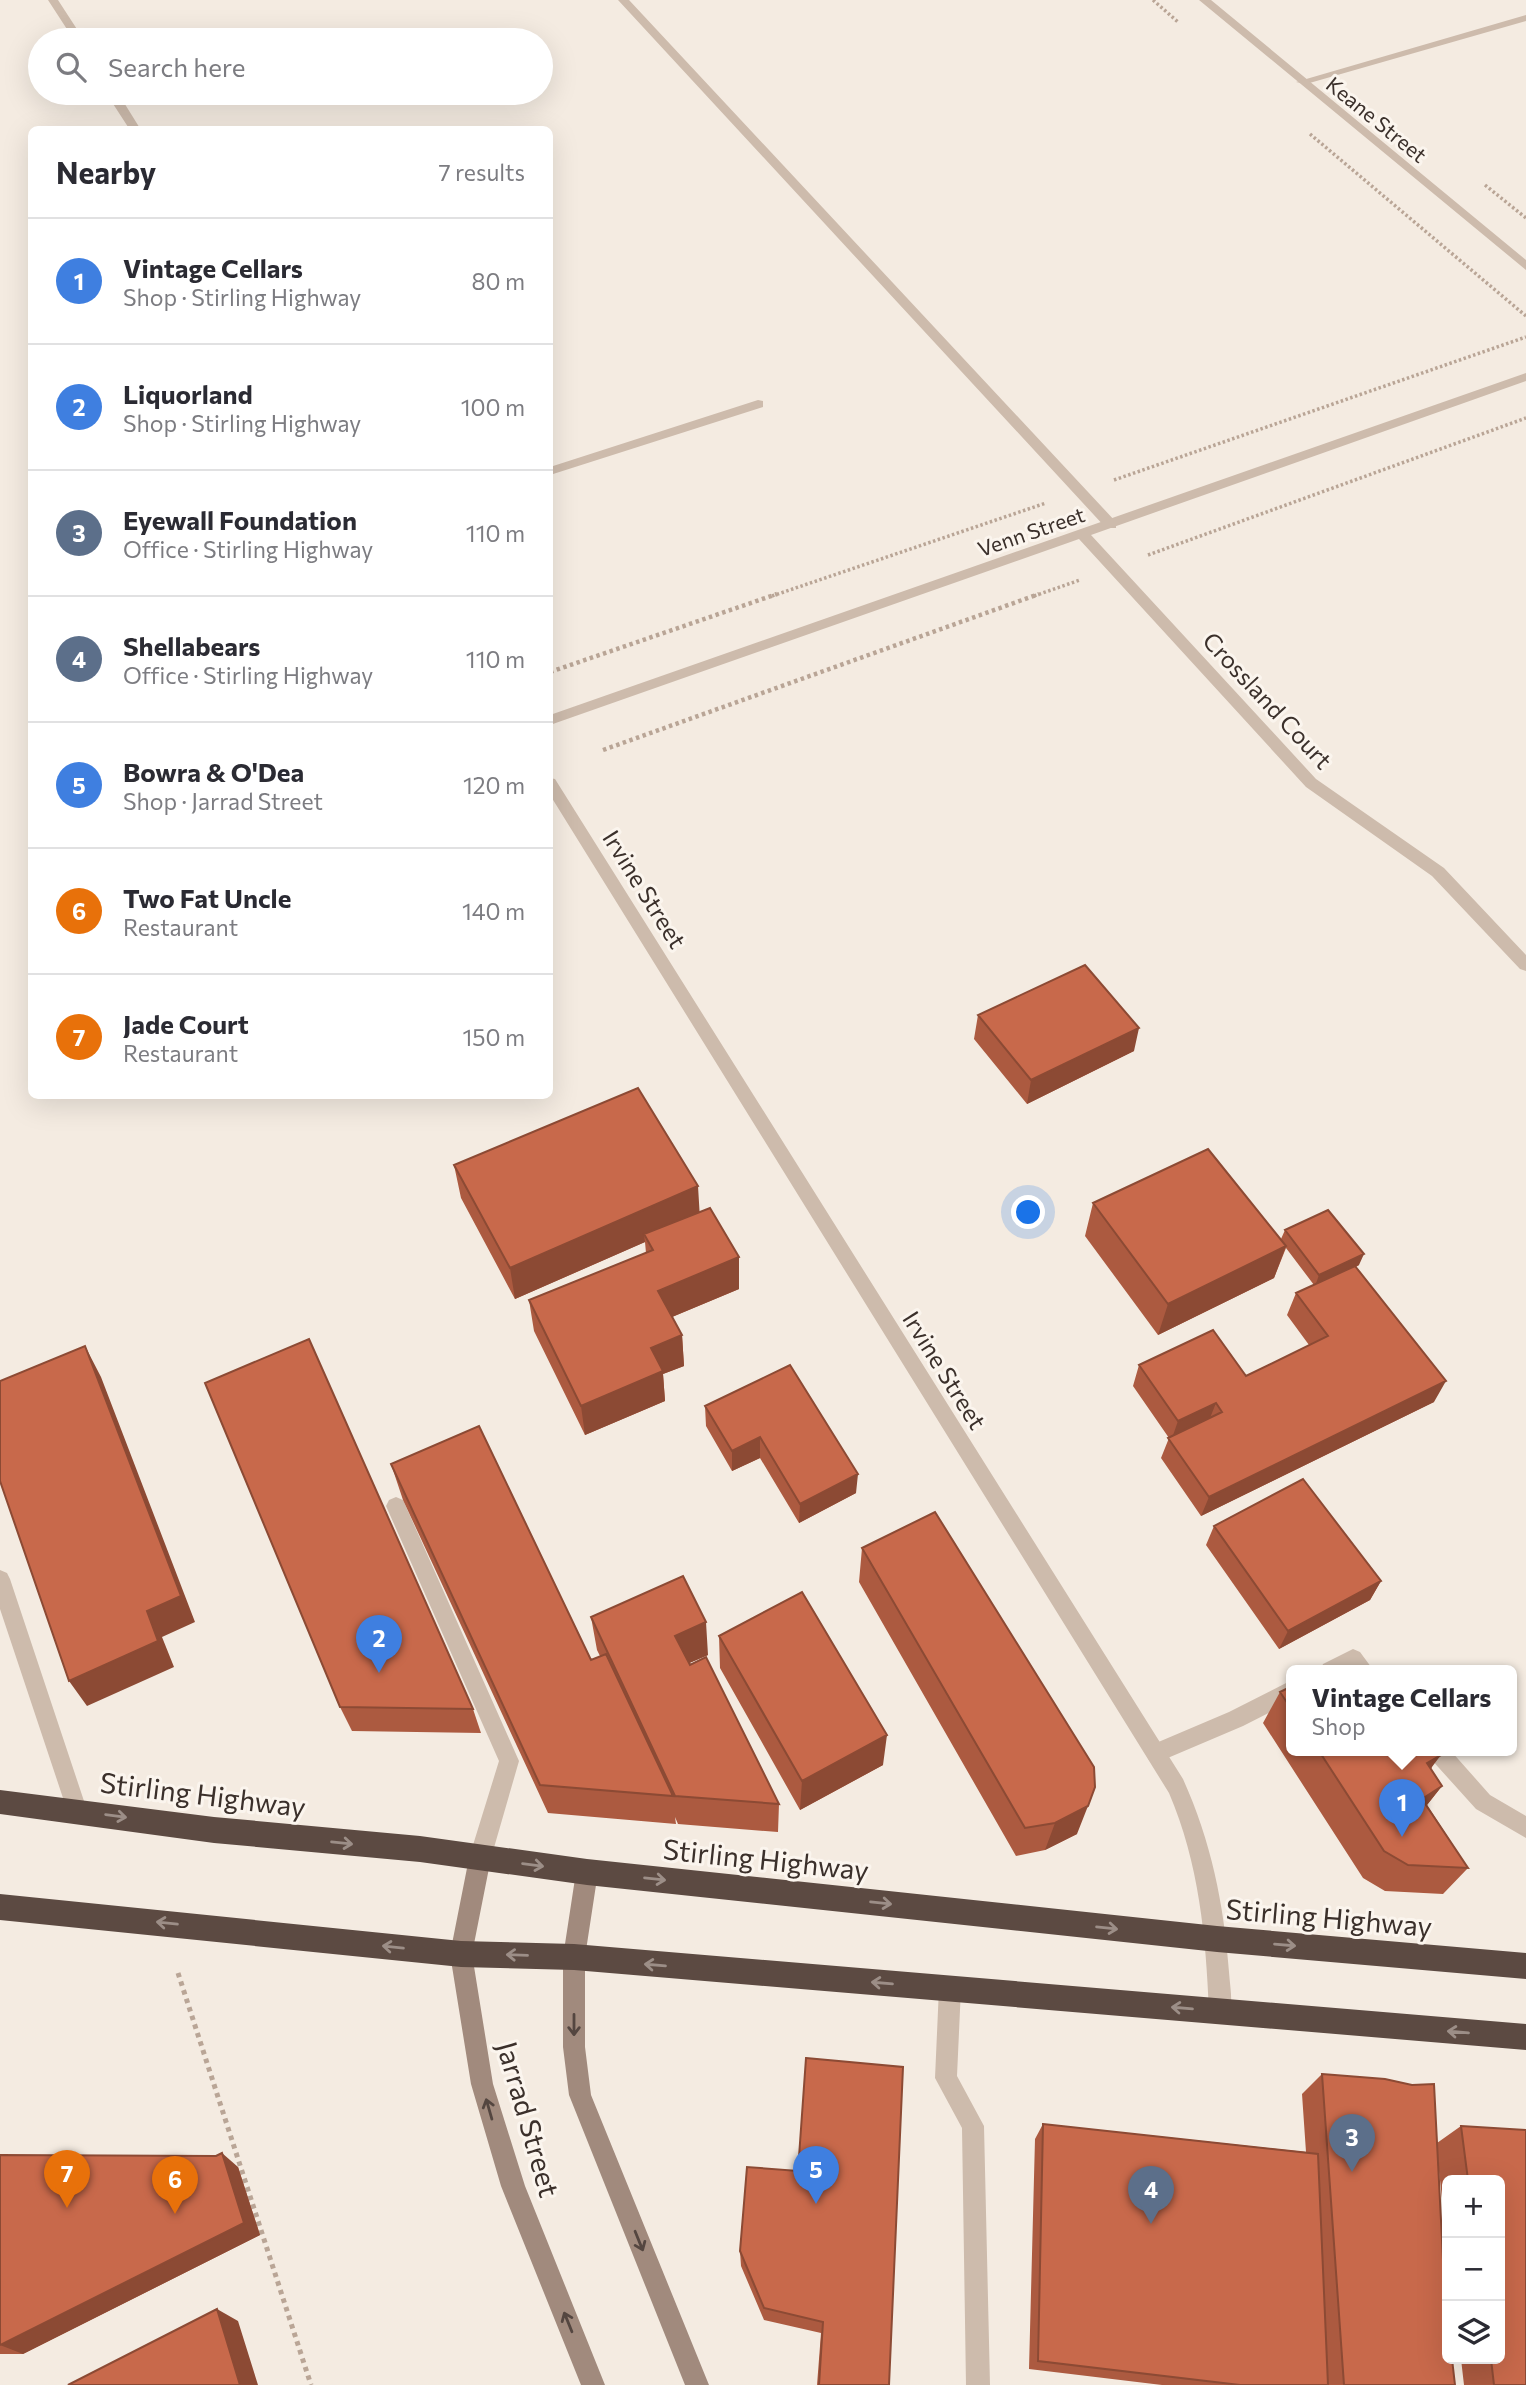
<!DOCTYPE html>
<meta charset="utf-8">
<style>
:root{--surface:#fff;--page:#f7f7f7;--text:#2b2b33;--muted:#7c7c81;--line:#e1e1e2;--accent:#1f5a5e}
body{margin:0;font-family:Commissioner,sans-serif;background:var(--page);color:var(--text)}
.controls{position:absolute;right:21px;bottom:21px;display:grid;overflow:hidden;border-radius:10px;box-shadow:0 7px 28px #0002}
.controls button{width:63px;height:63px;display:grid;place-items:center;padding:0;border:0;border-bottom:2px solid var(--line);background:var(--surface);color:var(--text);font:35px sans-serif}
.you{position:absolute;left:1029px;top:1213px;width:24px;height:24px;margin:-18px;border:5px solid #fff;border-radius:50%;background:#1a73e8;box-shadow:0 0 0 10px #1a73e833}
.badge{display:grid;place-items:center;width:46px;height:46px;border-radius:50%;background:var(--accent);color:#fff;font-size:23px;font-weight:700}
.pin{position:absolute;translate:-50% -58px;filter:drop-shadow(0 2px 4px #0008)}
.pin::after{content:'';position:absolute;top:37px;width:24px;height:21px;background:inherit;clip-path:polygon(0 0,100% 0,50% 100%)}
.popup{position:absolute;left:1286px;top:1665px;width:231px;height:91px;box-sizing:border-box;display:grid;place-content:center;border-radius:10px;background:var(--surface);filter:drop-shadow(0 2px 5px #0005);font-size:23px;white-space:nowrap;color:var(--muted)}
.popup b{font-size:26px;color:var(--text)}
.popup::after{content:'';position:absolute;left:50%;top:100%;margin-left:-14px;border:14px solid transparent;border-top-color:var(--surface)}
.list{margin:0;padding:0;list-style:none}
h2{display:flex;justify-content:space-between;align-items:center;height:91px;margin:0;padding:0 28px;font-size:30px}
h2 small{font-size:23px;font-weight:400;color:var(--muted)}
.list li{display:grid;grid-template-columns:46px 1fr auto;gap:21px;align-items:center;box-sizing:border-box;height:126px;padding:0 28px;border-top:2px solid var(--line)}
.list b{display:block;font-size:26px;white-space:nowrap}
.list p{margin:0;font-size:23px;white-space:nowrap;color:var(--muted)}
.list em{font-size:23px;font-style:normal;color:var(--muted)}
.icon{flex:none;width:38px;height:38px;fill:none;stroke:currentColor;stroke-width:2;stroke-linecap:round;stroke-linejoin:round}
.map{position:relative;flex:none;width:1526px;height:2385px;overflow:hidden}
.search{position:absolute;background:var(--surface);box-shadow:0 7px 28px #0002;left:28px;top:28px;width:525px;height:77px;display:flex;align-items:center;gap:18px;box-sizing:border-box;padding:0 24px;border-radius:38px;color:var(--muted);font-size:26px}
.panel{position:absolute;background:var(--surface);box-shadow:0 7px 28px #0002;left:28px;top:126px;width:525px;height:973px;border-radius:10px}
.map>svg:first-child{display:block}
</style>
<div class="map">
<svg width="1526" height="2385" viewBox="0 0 1526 2385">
<rect width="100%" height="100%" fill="#f4ebe1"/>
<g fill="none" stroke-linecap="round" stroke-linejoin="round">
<path stroke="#b9a596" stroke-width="3.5" stroke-dasharray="2.5 2.5" stroke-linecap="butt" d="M1153,0L1178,22
M1310,134L1526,316
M1485,185L1526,218
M1114,480L1526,337
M1148,555L1526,418
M772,596L1046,503
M1034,596L1080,580"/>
<path stroke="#b9a596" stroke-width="4.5" stroke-dasharray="3.5 3.5" stroke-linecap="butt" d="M550,672L777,594
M603,750L1039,594"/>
<path stroke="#b9a596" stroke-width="5" stroke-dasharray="4.5 4.5" stroke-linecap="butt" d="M178,1973L311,2385"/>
<path fill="#cdbbac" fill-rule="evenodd" d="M618,0H629L1116,522V528H1106Z
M1526,15V21L1306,84L1296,82Z
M758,400L763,401V407L550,475V467Z
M396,1497L403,1500L519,1761L491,1858L487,1865L480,1869L473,1865L469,1858L499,1761L386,1506L389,1500Z
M0,1570L7,1573L10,1579L87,1810L84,1817L77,1820L70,1817L67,1810L0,1609Z
M1353,1649L1360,1652L1374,1671H1320L1323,1664Z
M1292,1680V1701L1243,1726L1163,1760L1156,1763L1149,1760L1146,1753L1149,1746L1229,1712Z
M1427,1751H1451L1490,1795L1526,1816V1838L1476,1809L1430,1758Z
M950,1977L958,1980L961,1988L957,2076L984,2126L990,2385H966L962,2128L935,2078L939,1988L942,1980Z"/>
<path fill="#cdbbac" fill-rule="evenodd" d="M48,0H58L84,40H74Z
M1199,0H1211L1526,260V270Z
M106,93H118L141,130H130Z
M1526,373V381L1091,535L1316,779L1444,868L1526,955V971L1520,969L1432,876L1306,787L1079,539L550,725V715Z
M550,778L555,779L1183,1779C1211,1841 1224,1904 1229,1972C1230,1987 1234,2006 1228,2020L1220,2023L1212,2020L1209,2012C1206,1937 1199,1863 1169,1793L550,795Z"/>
<path fill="#a18a7d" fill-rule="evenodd" d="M480,1847L487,1851L491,1858L472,1954L493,2084L525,2186L605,2385H581L501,2186L471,2084L450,1954L469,1858L473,1851Z
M587,1861L595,1864L598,1872L585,1957V2047L591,2095L709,2385H685L569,2095L563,2047V1957L576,1872L579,1864Z"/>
<path fill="#5c4a42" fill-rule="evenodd" d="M0,1790L214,1817L420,1836L587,1859L1217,1926L1526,1953V1979L1217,1952L587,1885L420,1862L214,1843L0,1814Z
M0,1894L461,1941L574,1944L1526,2024V2050L574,1970L461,1967L0,1920Z"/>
</g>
<path fill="#ac5a40" d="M978,1015L1134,1051L1027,1104L974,1039Z
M454,1165L700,1212L739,1289L672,1317L682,1335L684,1366L663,1374L665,1401L585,1435L534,1331L529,1300L646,1253L645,1242L515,1299L461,1198Z
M1093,1203L1281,1239L1285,1230L1359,1265L1356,1267L1434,1402L1201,1516L1161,1458L1169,1438L1133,1386L1139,1365L1246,1376L1309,1345L1287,1315L1296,1293L1314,1285L1286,1248L1274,1278L1158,1335L1085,1236Z
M705,1406L856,1493L799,1523L760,1458L732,1471L706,1426Z
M391,1464L591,1660L600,1656L597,1650L591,1617L708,1655L689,1663L779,1804L778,1832L678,1824L675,1817L676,1824L548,1813L403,1500Z
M1214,1526L1381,1581L1370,1600L1279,1649L1206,1545Z
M862,1548L1077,1834L1045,1850L1016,1856L859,1582Z
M719,1636L883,1765L800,1810L720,1668Z
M1292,1686V1751H1439L1431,1769L1442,1786L1427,1805L1468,1868L1443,1894L1385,1891L1363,1878L1263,1723L1280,1692Z
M340,1707L473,1709L481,1733L352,1731Z
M1322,2074L1385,2079L1412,2085L1434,2084L1437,2143L1461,2126L1526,2130V2385H1464L1461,2359H1500V2180H1447V2243L1439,2171L1444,2279L1447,2313V2359H1452L1455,2385H1162L1029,2369L1035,2139L1043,2124L1306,2152L1302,2094Z
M0,2155L238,2167L260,2235L23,2354H0Z
M747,2167L889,2385H817L821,2333L764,2320L741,2266L740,2251Z"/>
<path fill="#8c4a34" d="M1139,1028L1134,1051L1027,1104L1031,1080Z
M698,1186L700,1219L644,1234L645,1242L515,1299L510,1268Z
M1286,1246L1274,1278L1158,1335L1168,1304Z
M1364,1254L1359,1265L1315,1286L1319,1275Z
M739,1257V1289L660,1322L658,1291Z
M682,1335L684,1366L663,1374L665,1401L585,1435L581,1406L651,1348Z
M85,1346L101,1377L195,1622L162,1637L174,1667L87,1706L69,1681L147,1611Z
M1446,1381L1434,1402L1201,1516L1209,1497Z
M1216,1403L1208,1423L1171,1441L1178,1421Z
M760,1437V1458L732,1471V1451Z
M858,1474L856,1493L799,1523L800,1504Z
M1381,1581L1370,1600L1279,1649L1288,1631Z
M706,1622L708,1655L678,1668L675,1636Z
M887,1735L883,1765L800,1810L802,1781Z
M1441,1755L1419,1784L1427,1763Z
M1442,1786L1419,1815L1422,1799Z
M1088,1806L1077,1834L1045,1850L1055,1823Z
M222,2153L238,2167L260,2235L23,2354L0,2345Z
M217,2309L238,2321L258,2385H240Z"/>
<path fill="#c8694b" stroke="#8c4a34" stroke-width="2" d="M1085,965L1139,1028L1031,1080L978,1015Z
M638,1088L698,1186L510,1268L454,1165Z
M1208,1149L1286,1246L1168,1304L1093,1203Z
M710,1208L739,1257L658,1291L682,1335L651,1348L663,1371L581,1406L529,1300L653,1250L644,1234Z
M1328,1210L1364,1254L1319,1275L1285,1230Z
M1355,1266L1446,1381L1209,1497L1168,1438L1222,1412L1216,1403L1178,1421L1139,1365L1213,1330L1246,1376L1328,1336L1296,1293Z
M309,1339L473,1709L340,1707L205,1383Z
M85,1346L181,1596L147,1611L158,1641L69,1681L0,1481V1381Z
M790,1365L858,1474L800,1504L760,1437L732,1451L705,1406Z
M479,1426L591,1660L606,1654L673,1796L540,1785L391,1464Z
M1303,1479L1381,1581L1288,1631L1214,1526Z
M935,1512L1094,1767L1095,1787L1088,1806L1055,1823L1025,1828L862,1548Z
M683,1576L706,1622L675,1636L690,1665L706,1657L779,1804L675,1796L591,1617Z
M802,1592L887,1735L802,1781L719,1636Z
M1328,1667L1330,1671H1321Z
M1292,1686V1710L1280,1692Z
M1319,1751H1439L1441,1755L1427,1763L1442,1786L1422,1799L1468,1868L1408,1865L1384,1851Z
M806,2058L903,2067L889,2385H819L823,2322L764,2308L740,2251L747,2167L798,2171Z
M1322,2074L1385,2079L1412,2085L1434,2084L1444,2279L1447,2313V2359H1452L1455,2385H1344Z
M1043,2124L1318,2154L1328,2385H1240L1038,2361Z
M1461,2126L1526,2130V2385H1494L1491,2359H1500V2180H1468Z
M222,2153L244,2223L0,2345V2155L216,2156Z
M217,2309L240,2385H68Z"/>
<defs><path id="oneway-shaft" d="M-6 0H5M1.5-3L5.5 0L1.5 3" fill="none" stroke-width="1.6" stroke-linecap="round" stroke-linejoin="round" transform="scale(1.75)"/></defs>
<g stroke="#9c8e87">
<use href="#oneway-shaft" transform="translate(116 1816) rotate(8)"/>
<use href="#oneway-shaft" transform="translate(342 1843) rotate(6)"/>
<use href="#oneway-shaft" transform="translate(533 1865) rotate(7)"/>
<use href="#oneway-shaft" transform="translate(655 1879) rotate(6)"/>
<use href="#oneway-shaft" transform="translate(881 1903) rotate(6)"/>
<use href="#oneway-shaft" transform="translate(167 1923) rotate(-174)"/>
<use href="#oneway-shaft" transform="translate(1107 1928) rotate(6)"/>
<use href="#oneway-shaft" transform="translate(1285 1945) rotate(5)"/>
<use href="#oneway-shaft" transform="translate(393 1947) rotate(-174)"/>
<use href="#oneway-shaft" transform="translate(517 1955) rotate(-178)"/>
<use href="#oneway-shaft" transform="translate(655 1965) rotate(-175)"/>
<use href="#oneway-shaft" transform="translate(882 1983) rotate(-175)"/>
<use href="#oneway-shaft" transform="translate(1182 2008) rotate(-175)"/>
<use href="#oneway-shaft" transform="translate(1458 2032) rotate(-175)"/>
</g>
<g stroke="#544640">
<use href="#oneway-shaft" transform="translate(574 2025) rotate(90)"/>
<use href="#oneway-shaft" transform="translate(489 2109) rotate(-106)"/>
<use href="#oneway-shaft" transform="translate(639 2241) rotate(68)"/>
<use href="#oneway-shaft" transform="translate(568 2322) rotate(-112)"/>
</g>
<g text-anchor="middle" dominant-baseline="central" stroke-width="6" stroke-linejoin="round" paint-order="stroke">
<g font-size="21" fill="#3b302b" stroke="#fbf5ee">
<text transform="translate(1377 119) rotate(39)">Keane Street</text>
<text transform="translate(1031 531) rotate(-19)">Venn Street</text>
</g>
<g font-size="24" fill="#3b302b" stroke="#fbf5ee">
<text transform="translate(1268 700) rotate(47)">Crossland Court</text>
<text transform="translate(645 889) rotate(58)">Irvine Street</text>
<text transform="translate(945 1370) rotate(58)">Irvine Street</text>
</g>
<g font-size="28" fill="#3b302b" stroke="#fbf5ee">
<text transform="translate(203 1794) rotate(7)">Stirling Highway</text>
<text transform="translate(766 1859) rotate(6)">Stirling Highway</text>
<text transform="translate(1329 1917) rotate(5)">Stirling Highway</text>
<text transform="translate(529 2119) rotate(74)">Jarrad Street</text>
</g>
</g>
</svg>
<div class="controls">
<button>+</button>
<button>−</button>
<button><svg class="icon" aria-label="layers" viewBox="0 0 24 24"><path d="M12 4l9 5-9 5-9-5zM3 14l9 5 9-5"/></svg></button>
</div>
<div class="you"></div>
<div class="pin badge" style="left:1402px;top:1837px;background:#3f7fe0">1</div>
<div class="popup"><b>Vintage Cellars</b>Shop</div>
<div class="pin badge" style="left:379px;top:1673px;background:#3f7fe0">2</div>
<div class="pin badge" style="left:1352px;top:2172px;background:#5c6f8a">3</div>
<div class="pin badge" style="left:1151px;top:2224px;background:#5c6f8a">4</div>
<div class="pin badge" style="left:816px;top:2204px;background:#3f7fe0">5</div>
<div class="pin badge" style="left:175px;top:2214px;background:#e8710a">6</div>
<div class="pin badge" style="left:67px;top:2208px;background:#e8710a">7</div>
<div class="search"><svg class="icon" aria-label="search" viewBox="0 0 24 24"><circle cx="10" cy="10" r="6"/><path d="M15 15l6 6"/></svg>Search here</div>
<section class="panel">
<h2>Nearby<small>7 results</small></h2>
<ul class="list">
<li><span class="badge" style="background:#3f7fe0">1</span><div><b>Vintage Cellars</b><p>Shop · Stirling Highway</p></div><em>80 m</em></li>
<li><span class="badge" style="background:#3f7fe0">2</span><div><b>Liquorland</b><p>Shop · Stirling Highway</p></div><em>100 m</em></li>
<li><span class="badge" style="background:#5c6f8a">3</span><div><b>Eyewall Foundation</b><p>Office · Stirling Highway</p></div><em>110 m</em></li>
<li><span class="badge" style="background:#5c6f8a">4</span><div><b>Shellabears</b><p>Office · Stirling Highway</p></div><em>110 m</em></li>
<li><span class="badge" style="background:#3f7fe0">5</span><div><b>Bowra &amp; O'Dea</b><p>Shop · Jarrad Street</p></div><em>120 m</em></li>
<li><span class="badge" style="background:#e8710a">6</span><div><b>Two Fat Uncle</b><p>Restaurant</p></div><em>140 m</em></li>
<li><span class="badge" style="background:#e8710a">7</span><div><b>Jade Court</b><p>Restaurant</p></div><em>150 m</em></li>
</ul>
</section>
</div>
